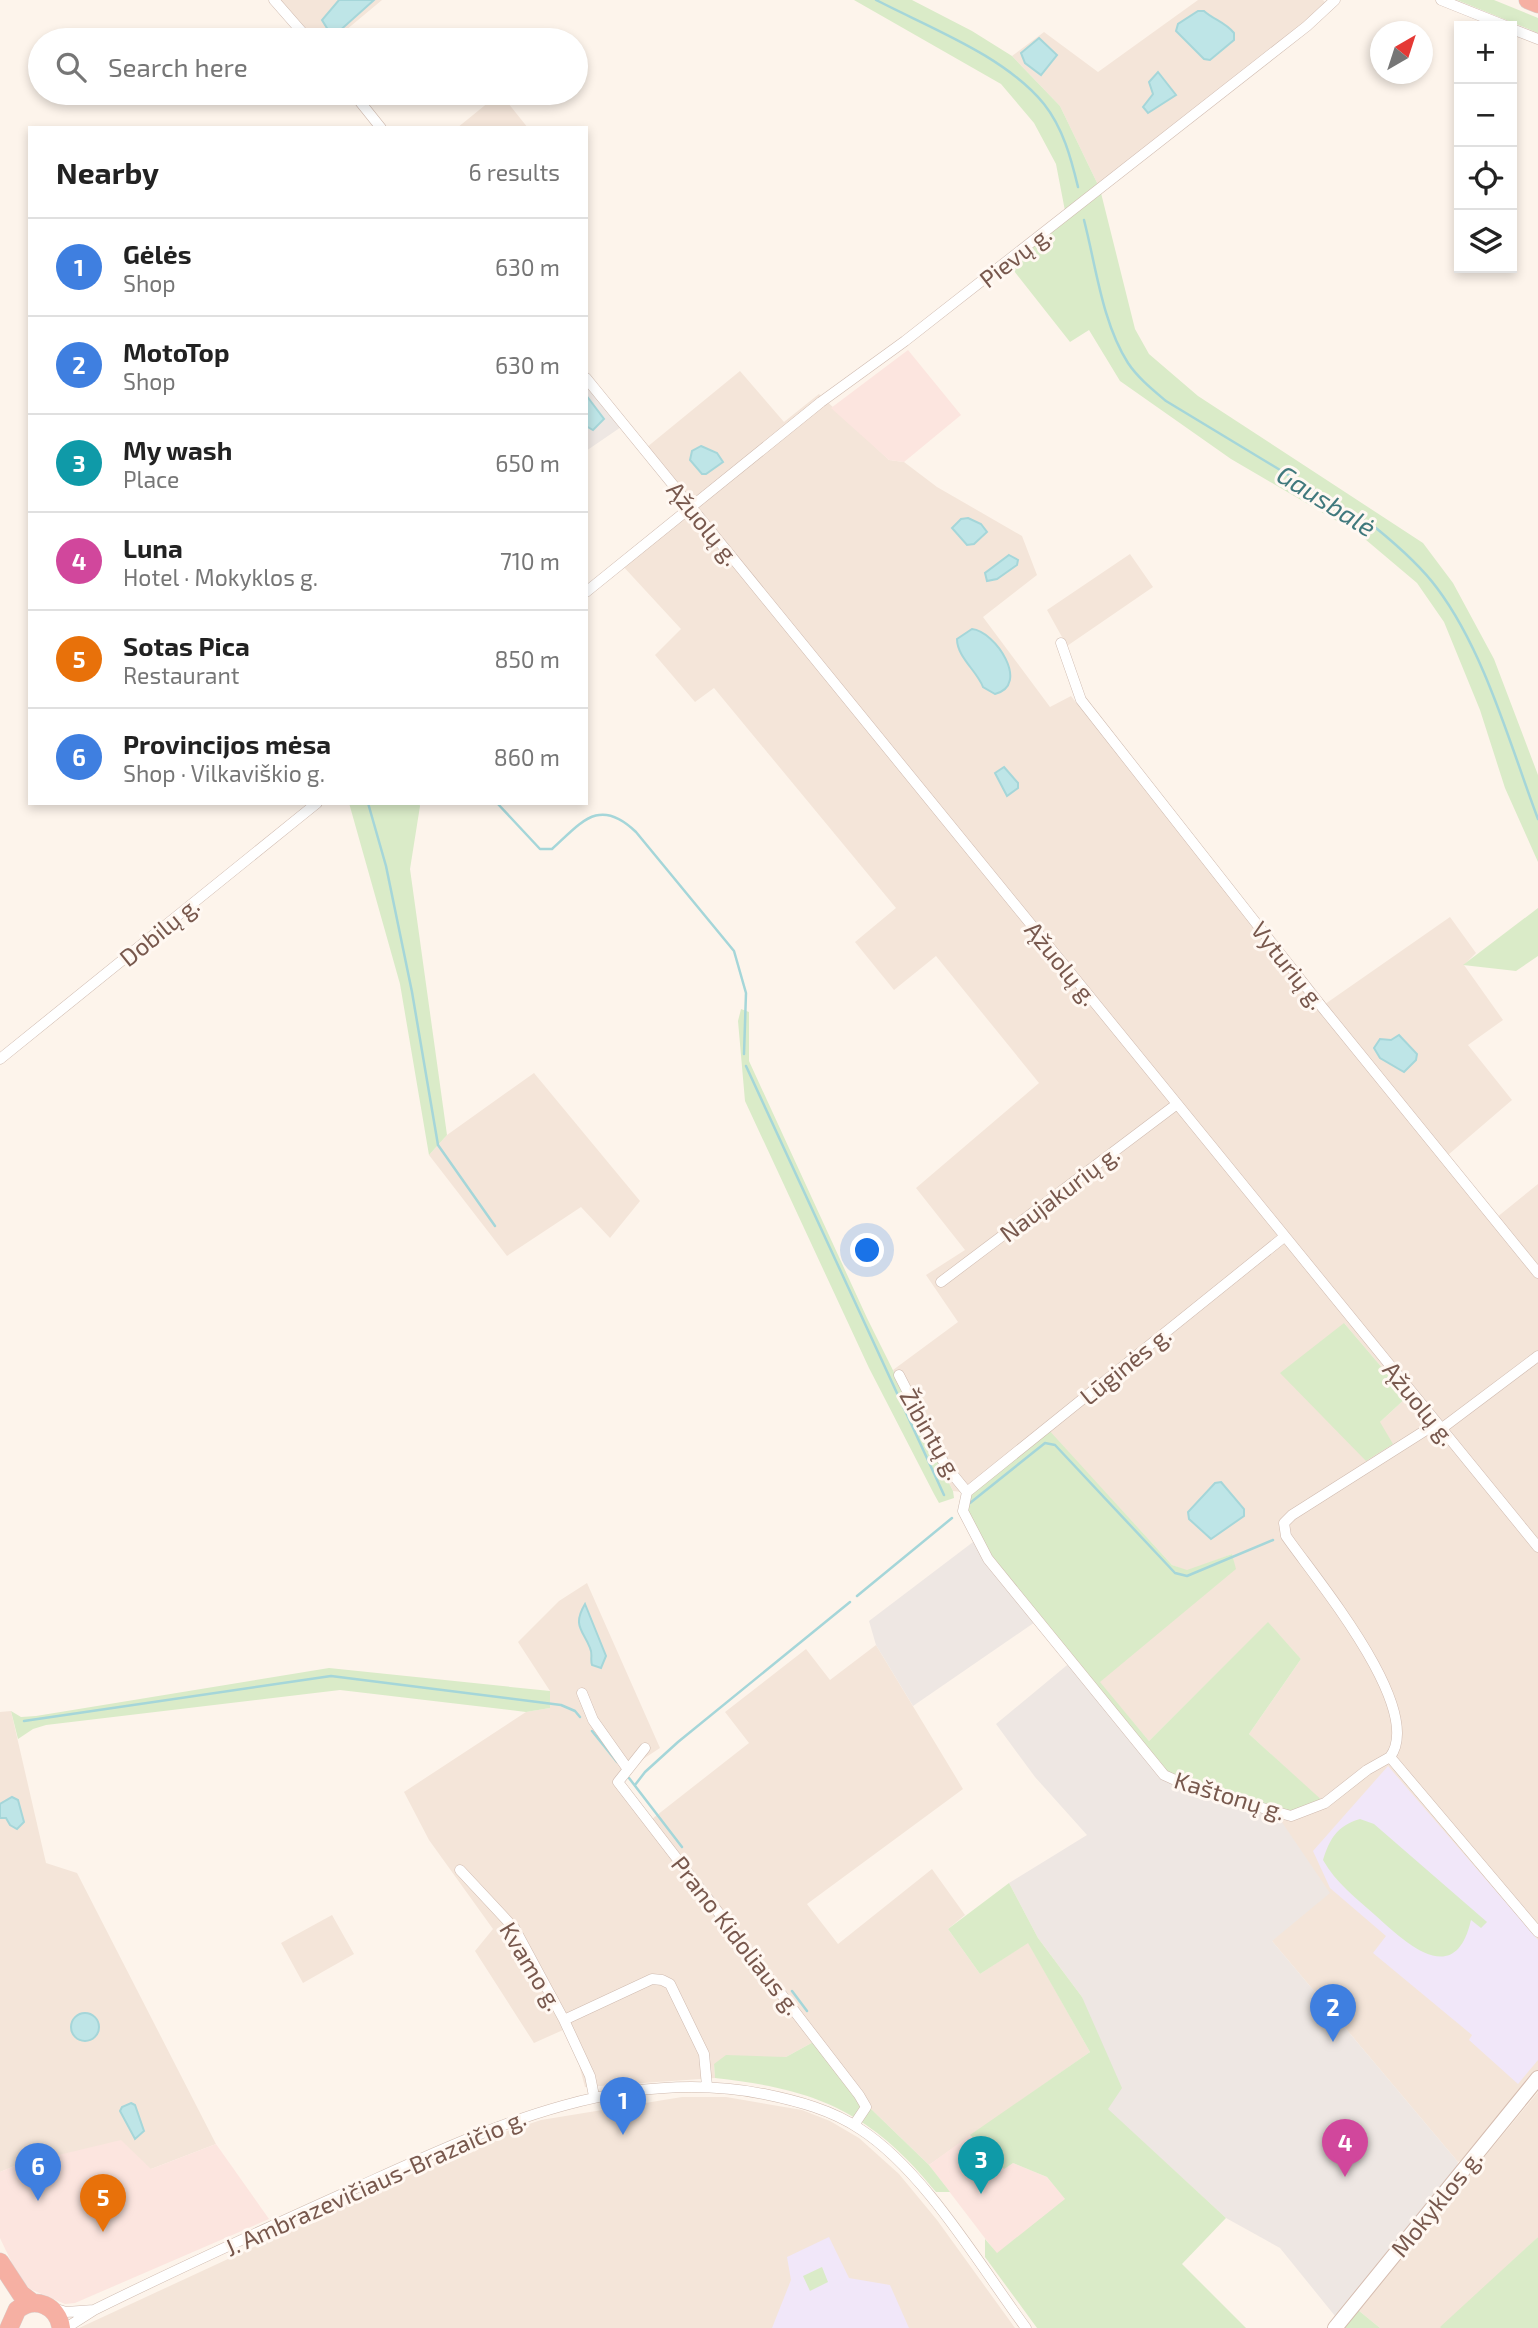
<!DOCTYPE html>
<meta charset="utf-8">
<style>
:root{--surface:#fff;--page:#f2f2f2;--text:#222;--muted:#767676;--line:#e0e0e0;--accent:#111827}
body{margin:0;font-family:"Exo 2",sans-serif;background:var(--page);color:var(--text)}
.controls{position:absolute;right:21px;top:21px;display:grid;overflow:hidden;border-radius:0px;box-shadow:0 4px 10px #0003}
.controls button{width:63px;height:63px;display:grid;place-items:center;padding:0;border:0;border-bottom:2px solid var(--line);background:var(--surface);color:var(--text);font:35px sans-serif}
.compass{position:absolute;left:1370px;top:21px;width:63px;height:63px;border-radius:50%;background:var(--surface);box-shadow:0 4px 10px #0003;rotate:39deg}
.you{position:absolute;left:868px;top:1251px;width:24px;height:24px;margin:-18px;border:5px solid #fff;border-radius:50%;background:#1a73e8;box-shadow:0 0 0 10px #1a73e833}
.badge{display:grid;place-items:center;width:46px;height:46px;border-radius:50%;background:var(--accent);color:#fff;font-size:23px;font-weight:700}
.pin{position:absolute;translate:-50% -58px;filter:drop-shadow(0 2px 4px #0008)}
.pin::after{content:'';position:absolute;top:37px;width:24px;height:21px;background:inherit;clip-path:polygon(0 0,100% 0,50% 100%)}
.list{margin:0;padding:0;list-style:none}
h2{display:flex;justify-content:space-between;align-items:center;height:91px;margin:0;padding:0 28px;font-size:30px}
h2 small{font-size:23px;font-weight:400;color:var(--muted)}
.list li{display:grid;grid-template-columns:46px 1fr auto;gap:21px;align-items:center;box-sizing:border-box;height:98px;padding:0 28px;border-top:2px solid var(--line)}
.list b{display:block;font-size:26px;white-space:nowrap}
.list p{margin:0;font-size:23px;white-space:nowrap;color:var(--muted)}
.list em{font-size:23px;font-style:normal;color:var(--muted)}
.icon{flex:none;width:38px;height:38px;fill:none;stroke:currentColor;stroke-width:2;stroke-linecap:round;stroke-linejoin:round}
.map{position:relative;flex:none;width:1538px;height:2328px;overflow:hidden}
.search{position:absolute;background:var(--surface);box-shadow:0 4px 10px #0003;left:28px;top:28px;width:560px;height:77px;display:flex;align-items:center;gap:18px;box-sizing:border-box;padding:0 24px;border-radius:38px;color:var(--muted);font-size:26px}
.panel{position:absolute;background:var(--surface);box-shadow:0 4px 10px #0003;left:28px;top:126px;width:560px;height:679px;border-radius:0px}
.map>svg:first-child{display:block}
</style>
<div class="map">
<svg width="1538" height="2328" viewBox="0 0 1538 2328">
<rect width="100%" height="100%" fill="#fdf4eb"/>
<path fill="#f4e5d9" fill-rule="evenodd" d="M276,0H382L334,40H312Z
M1198,0H1323L1331,9L1100,189L1060,106L1012,56L1044,32L1098,72Z
M500,93L528,128H457Z
M740,371L784,422L819,394L889,460L904,462L937,487L1022,536L1037,575L983,617L1050,707L1071,696L1318,1009L1450,917L1476,953L1464,965L1503,1020L1468,1045L1512,1100L1441,1161L1491,1222L1538,1184V2072L1469,2157L1458,2162L1272,1941L1275,1812L1324,1803L1249,1734L1301,1659L1268,1623L1149,1741L1099,1682L1235,1569L1232,1554L1187,1571L1172,1565L1047,1429L962,1492L953,1491L893,1370L958,1322L926,1275L965,1250L916,1188L1039,1083L936,956L894,990L855,942L896,908L714,688L695,702L655,655L681,629L621,564L685,508L641,452ZM1344,1323L1407,1397L1380,1422Z
M1130,554L1153,587L1067,646L1047,610Z
M534,1073L640,1201L610,1238L581,1207L507,1256L429,1155L447,1135Z
M587,1583L660,1748L637,1763L623,1782L652,1819L749,1743L725,1712L806,1649L830,1680L876,1645L963,1789L807,1904L838,1944L932,1869L965,1915L948,1929L980,1974L1028,1942L1090,2052L929,2165L869,2107L817,2040L786,2057L714,2064L715,2078L585,2087L578,2061L563,2030L534,2043L475,1951L493,1929L429,1840L404,1792L526,1712L550,1708V1691L518,1642L559,1601Z
M11,1711L46,1863L77,1873L216,2144L151,2169L17,2165L0,2172V1712Z
M332,1915L354,1954L303,1983L281,1943Z
M1538,2092V2237L1441,2328H1380L1358,2310Z
M682,2097H726L802,2110L830,2121L859,2138L899,2174L937,2220L1015,2328H79L496,2135L541,2120Z"/>
<path fill="#fce5df" d="M908,350L961,415L904,462L889,460L831,408Z
M970,2135L1003,2168L1013,2163L1047,2177L1066,2200L997,2254L929,2165Z
M121,2140L151,2169L216,2144L269,2219L75,2303L65,2304L30,2289L20,2280L0,2238V2172L17,2165Z"/>
<path fill="#eee7e3" d="M586,378L624,425L586,451Z
M977,1539L1038,1620L913,1706L876,1645L869,1621Z
M1072,1661L1164,1775L1193,1796L1275,1812L1330,1893L1272,1941L1458,2162L1456,2172L1335,2316L1280,2248L1226,2218L1107,2109L1082,1997L1038,1938L1009,1883L1087,1835L1035,1777L996,1724Z"/>
<path fill="#f1e7f9" d="M1388,1766L1538,1940V2060L1518,2084L1469,2040L1472,2035L1373,1953L1386,1936L1330,1888L1313,1851Z
M829,2237L849,2278L890,2285L909,2328H772L791,2280L787,2257Z"/>
<path fill="#daebc8" d="M854,0H912L972,31L1012,56L1060,106L1100,189L1135,329L1149,354L1198,396L1423,543L1453,583L1494,659L1538,775V862L1505,788L1480,710L1444,622L1417,583L1359,534L1231,459L1120,381L1089,330L1070,342L1007,262L1066,216L1056,164L1034,123L1001,84Z
M1457,0H1494L1538,18V33Z
M349,803H419L420,806L410,869L447,1135L429,1155L400,984Z
M1538,908V956L1516,971L1463,965Z
M741,1009L749,1012V1061L867,1318L953,1491L954,1498L939,1503L934,1494L869,1368L745,1101L738,1021Z
M1344,1323L1407,1397L1380,1422L1393,1444L1366,1461L1280,1373Z
M1047,1428L1172,1565L1187,1570L1232,1554L1236,1569L1100,1682L1149,1741L1268,1622L1301,1659L1249,1734L1325,1803L1291,1816L1164,1775L988,1559L963,1501Z
M329,1668L550,1691V1708L526,1712L340,1690L46,1725L33,1729L18,1739L11,1711L21,1717L36,1716Z
M1360,1819L1374,1824L1487,1922L1481,1928L1471,1920C1455,1990 1406,1943 1375,1915C1356,1898 1336,1883 1323,1860C1330,1838 1337,1826 1360,1819Z
M1009,1883L1038,1938L1082,1997L1122,2088L1108,2109L1226,2218L1182,2264L1246,2328H1037L985,2257V2239L997,2253L1065,2199L1047,2177L1013,2163L1004,2169L970,2135L1090,2052L1028,1943L980,1974L948,1929Z
M817,2040L869,2107L929,2165L950,2192H936C871,2112 817,2089 715,2078L714,2064L726,2055L786,2057Z
M1538,2237V2328H1441L1440,2327Z
M822,2267L828,2282L810,2291L803,2276Z
M1358,2310L1380,2328H1342Z"/>
<path fill="#bee5e7" stroke="#a5d6d9" stroke-width="2" d="M339,0H374L336,34L330,33L322,20Z
M1198,11H1204C1214,20 1225,22 1234,33V40L1210,60L1204,59L1176,31L1178,24Z
M1039,38L1057,55L1041,75L1025,63L1021,53Z
M1158,72L1176,95L1148,113L1143,107L1153,94L1149,82Z
M586,395L604,419L593,430L586,426Z
M701,446L717,453L723,462L706,474H702L690,460L692,451Z
M968,518L981,524L987,532L974,544L967,545L952,528L961,519Z
M1009,555L1018,560L1017,565L997,579L987,581L985,573Z
M972,629C995,631 1031,685 995,694L983,687C977,671 957,657 957,639Z
M1004,767L1018,783V788L1007,796L995,773Z
M1399,1035L1417,1054L1416,1060L1404,1072L1380,1058L1374,1048L1380,1039L1391,1040Z
M1221,1482L1244,1509V1516L1211,1539L1189,1519L1188,1512L1215,1483Z
M585,1604L606,1656L601,1668L592,1665C590,1659 593,1654 590,1648C583,1630 572,1626 585,1604Z
M12,1797L18,1800L24,1822L17,1829L10,1825L6,1818H0V1804Z
M71 2027a14 14 0 1 1 28 0a14 14 0 1 1-28 0Z
M131,2103L135,2105L144,2131L135,2139L120,2111L122,2107Z"/>
<g fill="none" stroke-linecap="round" stroke-linejoin="round">
<path stroke="#a5d6d9" stroke-width="2.5" d="M876,0C930,28 1005,56 1044,104C1063,128 1071,158 1078,187
M1084,220C1096,266 1102,322 1128,363C1138,378 1153,390 1166,401L1376,528C1398,546 1420,565 1437,588C1485,652 1510,745 1538,819
M368,803L386,866L412,992L438,1145L495,1226
M497,803L540,849H552C581,823 599,796 636,832L734,951L746,993L744,1054
M746,1066L944,1495
M970,1503L1045,1443L1055,1445L1175,1573L1187,1576L1273,1540
M857,1596L952,1518
M24,1721L331,1676L561,1705L575,1711L580,1717
M592,1731L617,1762
M629,1778L682,1847
M635,1785L645,1772L678,1742L850,1602
M792,1991L807,2011"/>
<g stroke="#cfbaaf" stroke-width="11">
<path id="street" d="M274,0L309,40
M1441,0L1506,26
M1512,29L1538,39
M353,93L381,128
M586,378L1538,1547
M586,592L821,402L905,341L1307,26L1335,0
M1061,643L1081,700L1322,1007L1538,1273
M0,1059L317,803
M1284,1237L967,1492L963,1511L988,1559L1164,1775L1195,1789L1291,1816L1325,1803L1367,1770L1390,1757C1426,1709 1315,1578 1286,1536L1284,1523L1292,1515L1437,1423
M941,1282L1177,1104
M899,1375L945,1465L967,1492
M1441,1429L1538,1356
M582,1693L593,1720L627,1768
M645,1748L618,1782L859,2095L866,2107L854,2125
M1390,1757L1538,1932
M460,1870L515,1929L564,2020L652,1979L662,1980L670,1984L704,2054L707,2086
M564,2020L590,2076L594,2096
M53,2308L66,2312L94,2310L66,2328
M94,2310C175,2270 258,2232 340,2195C475,2135 612,2064 764,2094C798,2101 832,2110 860,2129C925,2171 980,2266 1026,2328"/>
</g>
<g stroke="#d5bcaf" stroke-width="16">
<path id="secondary" d="M1335,2328L1538,2078"/>
</g>
<g stroke="#d9d0cd" stroke-width="19">
<path id="highway" d="M1528,0L1538,4
M0,2262L21,2294L33,2303
M9,2328L17,2310C35,2295 58,2306 61,2328"/>
</g>
<use href="#street" stroke="#fff" stroke-width="10"/>
<use href="#secondary" stroke="#fff" stroke-width="14"/>
<use href="#highway" stroke="#f6b0a3" stroke-width="18"/>
</g>
<g text-anchor="middle" dominant-baseline="central" stroke-width="6" stroke-linejoin="round" paint-order="stroke">
<g font-size="24" fill="#78584d" stroke="#fff8f2">
<text transform="translate(1015 256) rotate(-38)">Pievų g.</text>
<text transform="translate(704 523) rotate(51)">Ąžuolų g.</text>
<text transform="translate(159 931) rotate(-39)">Dobilų g.</text>
<text transform="translate(1062 963) rotate(51)">Ąžuolų g.</text>
<text transform="translate(1289 965) rotate(52)">Vyturių g.</text>
<text transform="translate(1059 1193) rotate(-37)">Naujakurių g.</text>
<text transform="translate(1125 1365) rotate(-39)">Lūginės g.</text>
<text transform="translate(1420 1403) rotate(51)">Ąžuolų g.</text>
<text transform="translate(932 1434) rotate(60)">Žibintų g.</text>
<text transform="translate(1230 1795) rotate(17)">Kaštonų g.</text>
<text transform="translate(737 1935) rotate(52)">Prano Kidoliaus g.</text>
<text transform="translate(532 1966) rotate(59)">Kvamo g.</text>
<text transform="translate(375 2182) rotate(-24)">J. Ambrazevičiaus-Brazaičio g.</text>
<text transform="translate(1436 2203) rotate(-51)">Mokyklos g.</text>
</g>
<g font-size="26" font-style="italic" fill="#40797d" stroke="#fff8f2">
<text transform="translate(1327 500) rotate(32)">Gausbalė</text>
</g>
</g>
</svg>
<div class="controls">
<button>+</button>
<button>−</button>
<button><svg class="icon" aria-label="locate" viewBox="0 0 24 24"><circle cx="12" cy="12" r="6"/><path d="M12 2v4M12 18v4M2 12h4M18 12h4"/></svg></button>
<button><svg class="icon" aria-label="layers" viewBox="0 0 24 24"><path d="M12 4l9 5-9 5-9-5zM3 14l9 5 9-5"/></svg></button>
</div>
<svg class="compass" viewBox="-18 -18 36 36"><path d="M0-13l5 13h-10z" fill="#e53935"/><path d="M0 13l5-13h-10z" fill="#767676"/></svg>
<div class="you"></div>
<div class="pin badge" style="left:623px;top:2135px;background:#3f7fe0">1</div>
<div class="pin badge" style="left:1333px;top:2042px;background:#3f7fe0">2</div>
<div class="pin badge" style="left:981px;top:2194px;background:#0f9aa8">3</div>
<div class="pin badge" style="left:1345px;top:2177px;background:#d1479c">4</div>
<div class="pin badge" style="left:103px;top:2232px;background:#e8710a">5</div>
<div class="pin badge" style="left:38px;top:2201px;background:#3f7fe0">6</div>
<div class="search"><svg class="icon" aria-label="search" viewBox="0 0 24 24"><circle cx="10" cy="10" r="6"/><path d="M15 15l6 6"/></svg>Search here</div>
<section class="panel">
<h2>Nearby<small>6 results</small></h2>
<ul class="list">
<li><span class="badge" style="background:#3f7fe0">1</span><div><b>Gėlės</b><p>Shop</p></div><em>630 m</em></li>
<li><span class="badge" style="background:#3f7fe0">2</span><div><b>MotoTop</b><p>Shop</p></div><em>630 m</em></li>
<li><span class="badge" style="background:#0f9aa8">3</span><div><b>My wash</b><p>Place</p></div><em>650 m</em></li>
<li><span class="badge" style="background:#d1479c">4</span><div><b>Luna</b><p>Hotel · Mokyklos g.</p></div><em>710 m</em></li>
<li><span class="badge" style="background:#e8710a">5</span><div><b>Sotas Pica</b><p>Restaurant</p></div><em>850 m</em></li>
<li><span class="badge" style="background:#3f7fe0">6</span><div><b>Provincijos mėsa</b><p>Shop · Vilkaviškio g.</p></div><em>860 m</em></li>
</ul>
</section>
</div>
